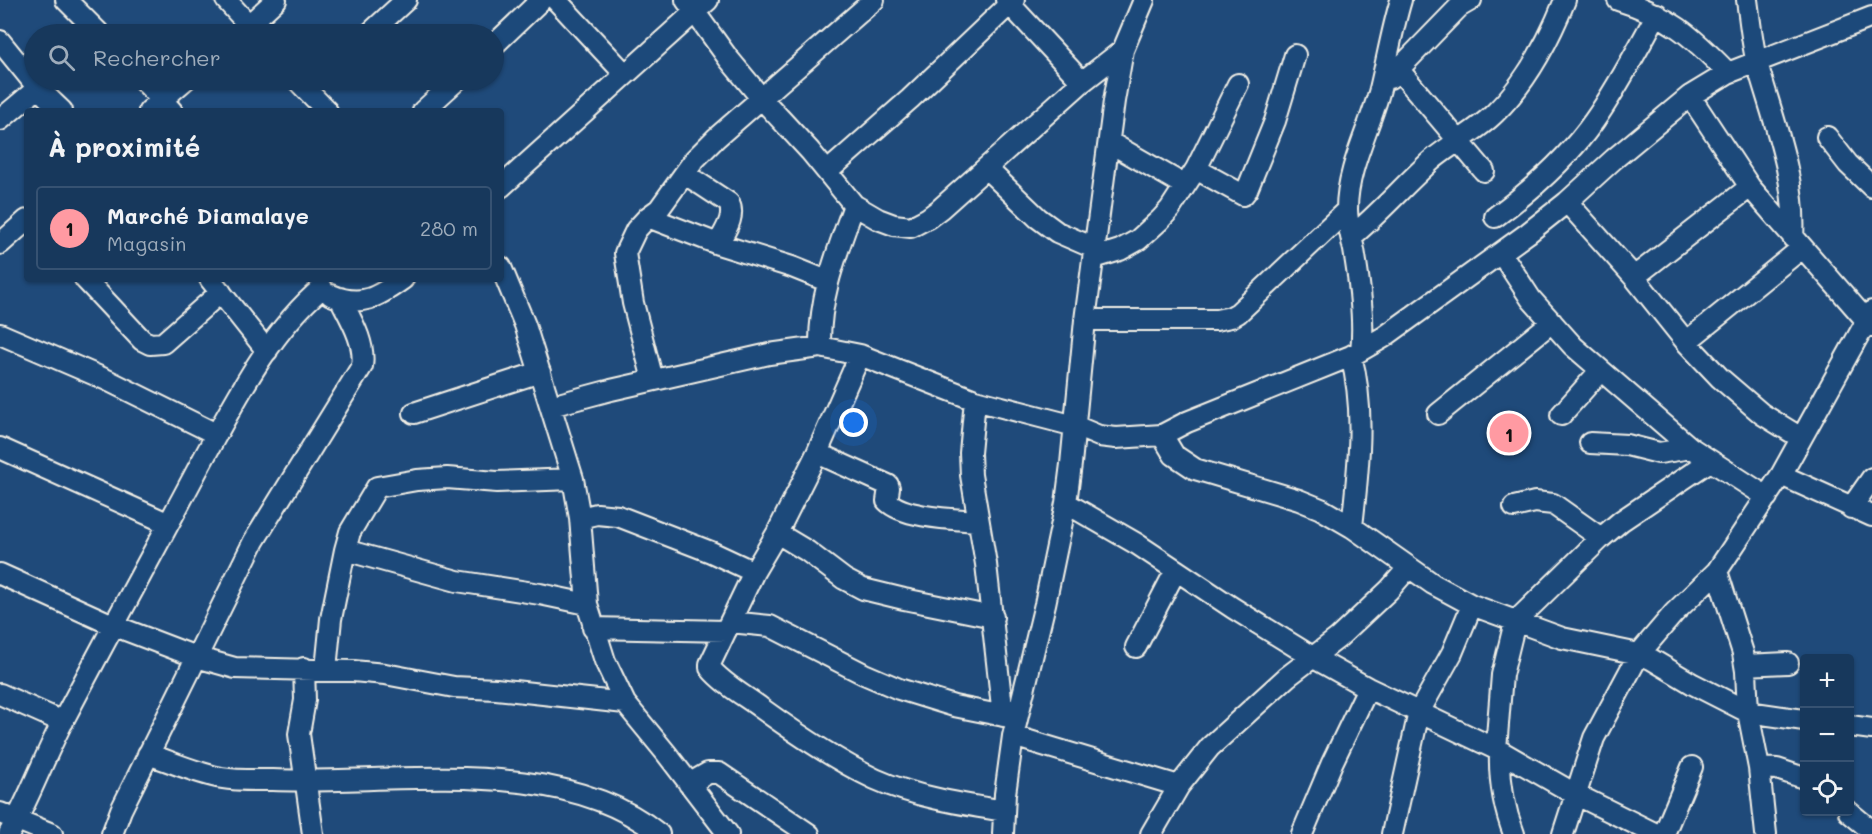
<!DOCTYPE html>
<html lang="fr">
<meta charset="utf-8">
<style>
:root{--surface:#17385c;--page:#203f62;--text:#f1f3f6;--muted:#9eacbb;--line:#365272;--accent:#ff9aa2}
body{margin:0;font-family:Mali,sans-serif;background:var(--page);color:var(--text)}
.controls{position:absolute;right:18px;bottom:18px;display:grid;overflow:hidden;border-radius:6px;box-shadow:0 2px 4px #0004}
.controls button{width:54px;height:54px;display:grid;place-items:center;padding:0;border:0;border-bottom:2px solid var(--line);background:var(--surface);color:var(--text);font:30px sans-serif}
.you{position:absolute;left:854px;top:423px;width:21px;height:21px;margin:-15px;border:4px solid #fff;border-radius:50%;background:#1a73e8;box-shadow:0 0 0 9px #1a73e833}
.badge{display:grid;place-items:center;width:39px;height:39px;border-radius:50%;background:var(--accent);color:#111;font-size:20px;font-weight:700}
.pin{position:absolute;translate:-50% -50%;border:3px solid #fff;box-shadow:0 2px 6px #0006}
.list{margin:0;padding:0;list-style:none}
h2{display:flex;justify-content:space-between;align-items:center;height:78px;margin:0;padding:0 24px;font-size:26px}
h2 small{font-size:20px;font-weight:400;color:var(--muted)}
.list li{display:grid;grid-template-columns:39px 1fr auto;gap:18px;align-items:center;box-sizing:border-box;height:84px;margin:0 12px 12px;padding:0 12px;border:2px solid var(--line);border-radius:6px}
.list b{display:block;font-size:22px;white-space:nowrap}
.list p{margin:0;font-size:20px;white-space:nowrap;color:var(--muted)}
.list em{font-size:20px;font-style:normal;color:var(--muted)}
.icon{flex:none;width:33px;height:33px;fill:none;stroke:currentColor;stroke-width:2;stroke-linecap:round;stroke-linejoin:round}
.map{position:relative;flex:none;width:1872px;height:834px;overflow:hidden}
.search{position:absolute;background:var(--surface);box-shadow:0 2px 4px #0004;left:24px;top:24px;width:480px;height:66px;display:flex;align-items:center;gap:15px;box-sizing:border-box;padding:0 21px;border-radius:33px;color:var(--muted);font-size:22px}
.panel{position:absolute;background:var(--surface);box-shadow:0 2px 4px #0004;left:24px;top:108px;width:480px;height:174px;border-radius:6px}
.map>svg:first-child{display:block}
</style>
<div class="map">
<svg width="1872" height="834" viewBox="0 0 1872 834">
<rect width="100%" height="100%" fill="#1f4a7a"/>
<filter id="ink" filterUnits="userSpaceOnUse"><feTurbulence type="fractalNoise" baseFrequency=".0167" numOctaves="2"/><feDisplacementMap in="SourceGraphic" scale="12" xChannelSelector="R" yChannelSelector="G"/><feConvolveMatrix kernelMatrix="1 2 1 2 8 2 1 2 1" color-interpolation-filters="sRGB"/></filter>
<g filter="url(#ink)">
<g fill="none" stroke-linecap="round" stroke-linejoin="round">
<g stroke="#f4f1e8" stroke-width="24">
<path id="street" d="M66,0L100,34
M226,0L257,34
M556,0L624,73
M686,0L728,58L762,99L810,151L854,205L878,219L894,225L911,227L928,218L940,209L1082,82L1123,50
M1006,0L1082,82
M1618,0C1670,16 1691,35 1728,73
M1747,0C1750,21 1752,43 1757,63C1773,120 1797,178 1793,238
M239,34L276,0
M369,34L406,0
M0,41L38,88L0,120
M494,45L541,0
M1398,69L1484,171
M1390,78L1459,7L1471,0
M46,80L38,88L62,111
M143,80L172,111
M297,80L327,111
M1690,96L1750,187L1872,327
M149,111L185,80
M423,111L457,80
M1827,137L1848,164L1872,187
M1109,142L1184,185
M986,168L1038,218L1057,232L1094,248
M1196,169L1243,195L1247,190L1275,121L1295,55
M827,172L910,99L1014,0
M685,174L729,203C736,217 724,232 718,244
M501,187L708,0
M1567,202L1634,277L1686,342L1720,378L1762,414L1801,438
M648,217L718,244L792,267L827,281
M1495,217C1532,190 1568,158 1594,121C1618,87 1637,50 1657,14
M1351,237C1380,213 1404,185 1432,160C1452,143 1476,132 1495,113C1526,83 1549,40 1565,0
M0,244L27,220
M1501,253L1531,299L1573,346L1691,448L1767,497
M1094,258L1120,250L1138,240L1160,220L1170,209L1196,169L1238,84
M501,267L525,325L573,479L580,518L587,604L605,661L625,703L666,753L728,834
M1634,277L1750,187
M85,279L142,340L150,344L163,343L221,292
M210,279L267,351
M331,295C361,308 378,297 403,279
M1085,320H1216L1231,317L1238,313L1347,210
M0,334L107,380L216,434
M1686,342L1802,248
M820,347C819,295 837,253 854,205
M1361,350C1365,320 1359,280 1354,250C1351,236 1347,222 1347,209C1347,168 1370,128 1380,89C1387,60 1392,30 1401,0
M860,355L817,453L777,533L754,572L710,664V668C723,684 745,696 761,708C797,734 835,760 875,779C915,797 961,804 1004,811
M1351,356C1366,411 1358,471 1352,527
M653,380L633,303L625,253L636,230L648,217L659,209L695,159L716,138L874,0
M975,400L1075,426L1099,436L1116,438L1162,435L1187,422L1351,356L1384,337L1528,233L1567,202L1614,159L1690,96L1728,73L1872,17
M551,406L611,390L769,354L820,347L860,355L975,400L970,453L971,475L986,564L1003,716
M414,413L540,372
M1438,414L1552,322
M1561,415L1600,371
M1162,435L1174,455L1195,469L1299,500L1321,509L1352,527L1433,584L1472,605L1562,638L1639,654L1651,659L1693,684L1748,712L1804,720
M1590,443L1627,445L1659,453L1691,448
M0,448L167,523
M817,453L888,485L889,488L887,501C904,518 954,519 978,521
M1781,475L1872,516
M1066,503L1137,544L1233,608L1314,658L1368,688L1500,751L1575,794L1656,834
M1514,507L1535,502L1553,504L1601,538
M1851,508L1872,478
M580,518L597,514L618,516L711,552L754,572
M777,533L807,551L844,579L863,589L904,599L993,617
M345,550L457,581L540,594L587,604
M1717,571L1743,653L1746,671L1748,712L1759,768L1766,834
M0,574L115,626L196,657L235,668L353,671L385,674L454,687L496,689L625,703
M730,622L770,626L864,674L899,689L954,706L1014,718
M593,628L726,631
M1136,647L1176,570
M1745,665L1788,663
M304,668L305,700L299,734L313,834
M326,669L331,619L345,550L350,532L377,487L417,480L447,478L497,482L573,479
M0,694L63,722
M1850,726L1872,729
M1013,736L1179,786
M1496,749L1502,675L1515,622L1601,538L1621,521L1710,461
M1500,751C1499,781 1503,806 1514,834
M148,754C172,762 198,774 222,778C239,781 256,780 273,780C393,785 559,753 659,834
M1759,768L1777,769L1804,778
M689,784L708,773H719L809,834
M1849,812L1872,831
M0,813L52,834
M9,834C30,797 44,757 64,719C109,633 156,548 201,463C234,403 269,332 322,288
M112,834L121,810L254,541L362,366C366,343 350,318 340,298
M1003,834L1005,794L1013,736L1045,604L1066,503L1071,464L1085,320L1114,101L1123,50L1144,0
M1151,834L1179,786L1210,747L1287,677L1338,638L1389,590L1409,567
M1302,834L1332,763L1368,688
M1392,834L1419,712L1452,653L1472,605
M1563,834L1594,738L1639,654L1674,613L1717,571L1781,475L1872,311
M1664,834L1692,767"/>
</g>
<use href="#street" stroke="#1f4a7a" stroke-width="20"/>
</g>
</g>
</svg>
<div class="controls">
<button>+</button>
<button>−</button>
<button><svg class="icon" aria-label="locate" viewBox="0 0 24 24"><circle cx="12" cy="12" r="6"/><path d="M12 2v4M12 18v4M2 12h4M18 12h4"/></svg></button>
</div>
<div class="you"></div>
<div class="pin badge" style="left:1509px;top:433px">1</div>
<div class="search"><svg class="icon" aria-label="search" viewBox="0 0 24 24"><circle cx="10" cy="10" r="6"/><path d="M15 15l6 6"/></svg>Rechercher</div>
<section class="panel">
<h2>À proximité<small></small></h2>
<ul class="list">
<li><span class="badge">1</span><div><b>Marché Diamalaye</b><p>Magasin</p></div><em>280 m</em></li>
</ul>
</section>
</div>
